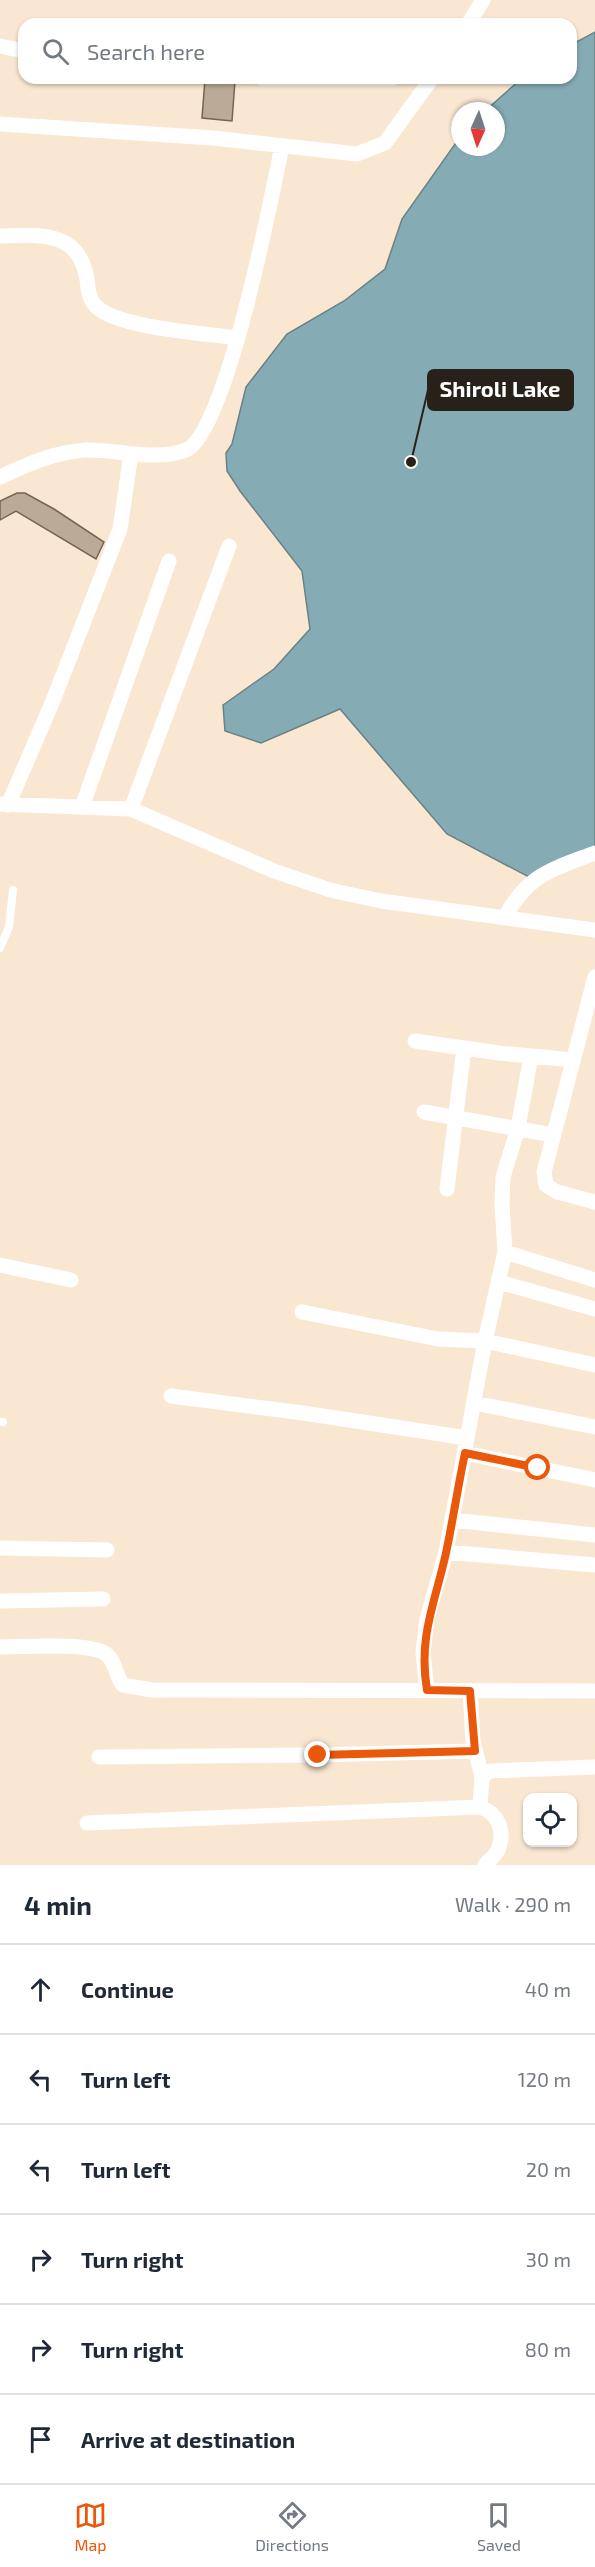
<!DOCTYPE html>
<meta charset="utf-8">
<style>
:root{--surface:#fff;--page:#f2f2f3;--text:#1f2937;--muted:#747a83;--line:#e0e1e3;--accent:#ea580c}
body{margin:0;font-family:"Exo 2",sans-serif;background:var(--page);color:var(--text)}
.controls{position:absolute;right:18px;bottom:18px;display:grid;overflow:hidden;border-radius:12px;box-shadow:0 2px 4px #0004}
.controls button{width:54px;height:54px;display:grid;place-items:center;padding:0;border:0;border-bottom:2px solid var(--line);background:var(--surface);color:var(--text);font:30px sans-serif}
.compass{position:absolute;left:451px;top:102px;width:54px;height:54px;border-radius:50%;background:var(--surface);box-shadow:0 2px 4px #0004;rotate:183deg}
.stop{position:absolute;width:18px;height:18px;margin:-14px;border:4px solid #ea580c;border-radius:50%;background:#fff}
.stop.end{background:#ea580c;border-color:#fff;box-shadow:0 2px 6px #0008}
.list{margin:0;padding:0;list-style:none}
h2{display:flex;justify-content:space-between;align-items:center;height:78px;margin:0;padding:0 24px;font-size:26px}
h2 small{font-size:20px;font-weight:400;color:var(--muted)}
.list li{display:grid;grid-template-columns:39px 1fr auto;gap:18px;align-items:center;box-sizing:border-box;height:90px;padding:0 24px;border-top:2px solid var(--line)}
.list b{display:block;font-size:22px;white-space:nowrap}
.list em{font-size:20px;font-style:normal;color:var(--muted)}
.icon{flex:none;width:33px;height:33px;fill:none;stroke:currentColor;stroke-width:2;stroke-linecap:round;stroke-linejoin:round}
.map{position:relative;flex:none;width:595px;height:1865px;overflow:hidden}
.search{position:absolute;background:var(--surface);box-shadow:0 2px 4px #0004;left:18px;right:18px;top:18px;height:66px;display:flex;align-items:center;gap:15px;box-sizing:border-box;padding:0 21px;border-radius:18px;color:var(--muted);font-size:22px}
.sheet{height:618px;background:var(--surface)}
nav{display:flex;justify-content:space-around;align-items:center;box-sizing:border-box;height:84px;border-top:2px solid var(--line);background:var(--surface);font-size:16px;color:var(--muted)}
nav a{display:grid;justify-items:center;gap:3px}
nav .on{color:var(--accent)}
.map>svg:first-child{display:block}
</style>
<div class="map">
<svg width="595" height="1865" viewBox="0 0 595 1865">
<rect width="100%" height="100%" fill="#f9e7d1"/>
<path fill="#85abb5" stroke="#698286" stroke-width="1.5" d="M595,32V847L529,877L447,834L340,709L261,743L225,731L223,705L274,669L310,629L302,571L240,491L227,471L226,453L232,444L246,387L287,334L344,301L385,269L402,219L460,137V147H496V111H485L522,78H571V45Z"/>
<path fill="#bbaa95" stroke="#746551" stroke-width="1.5" d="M205,79L235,81L232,121L202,118Z
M17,493H25L54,509L104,542L96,559L16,511L0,520V501Z"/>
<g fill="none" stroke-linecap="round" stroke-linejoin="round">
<path stroke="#fff" stroke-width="8" d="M0,948L9,927L13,890
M0,1422H3"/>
<path stroke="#fff" stroke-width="15" d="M468,24L483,0
M0,46L24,51
M262,78H393
M0,124L213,138L357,154L385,143L432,78
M0,236C39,235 79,230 87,279C88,290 89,301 98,308C121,328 204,333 236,338
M0,477C28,464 55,452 86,450C116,449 157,462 186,450C226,434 272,195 282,146
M0,804L131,809L274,871L330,890L381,901L595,930
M8,805L52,703L120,529L131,454
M82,807L169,561
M131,809L229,546
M505,917C528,874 553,869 595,853
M595,977L544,1172L546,1185L557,1192L595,1202
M415,1041L499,1053L573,1060
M424,1112L553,1135
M447,1189L464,1048
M505,1252L595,1280
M0,1265L71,1280
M499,1282L595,1309
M302,1312L438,1339L485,1341L595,1365
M171,1396L303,1413L467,1438
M474,1403L595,1427
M465,1453L595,1480
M452,1520L595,1535
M0,1548L107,1550
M446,1552L595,1565
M0,1601L103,1599
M0,1647C23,1647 89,1642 106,1654C116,1661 115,1676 123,1685L152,1690L595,1691
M427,1690L423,1653L427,1619L446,1552L485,1341L505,1252L502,1204L503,1177L518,1128L531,1056
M470,1691L473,1741L482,1777
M99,1757L318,1755L475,1751
M480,1807L482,1777L490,1771L595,1767
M87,1823L480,1807C498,1813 506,1831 498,1850C495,1856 489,1860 485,1865"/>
</g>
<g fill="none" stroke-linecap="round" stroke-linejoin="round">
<path stroke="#ea580c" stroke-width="8" d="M318,1755L475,1751L470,1691L427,1690C418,1637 435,1603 446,1553C453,1520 458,1486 465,1453L538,1468"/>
</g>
<path fill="none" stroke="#282119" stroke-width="2" d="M411 462L428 390"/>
<circle fill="#282119" stroke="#fdf6ed" stroke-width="2" cx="411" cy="462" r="6"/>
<rect fill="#282119" stroke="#282119" stroke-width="2" x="428" y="370" width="145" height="40" rx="6"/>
<g font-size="22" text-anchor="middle" font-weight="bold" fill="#fff">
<text x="500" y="397">Shiroli Lake</text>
</g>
</svg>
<div class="controls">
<button><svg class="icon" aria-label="locate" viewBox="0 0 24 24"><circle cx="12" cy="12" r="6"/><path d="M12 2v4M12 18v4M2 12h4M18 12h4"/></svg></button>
</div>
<svg class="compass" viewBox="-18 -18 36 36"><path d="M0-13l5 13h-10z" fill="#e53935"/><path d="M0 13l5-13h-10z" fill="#747a83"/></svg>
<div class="stop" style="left:538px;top:1468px"></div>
<div class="stop end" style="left:318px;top:1755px"></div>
<div class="search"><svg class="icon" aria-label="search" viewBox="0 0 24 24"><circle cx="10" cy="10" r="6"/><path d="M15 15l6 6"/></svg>Search here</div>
</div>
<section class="sheet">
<h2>4 min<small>Walk · 290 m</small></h2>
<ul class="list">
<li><svg class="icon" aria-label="ahead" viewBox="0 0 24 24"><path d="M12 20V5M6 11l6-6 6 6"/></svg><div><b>Continue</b></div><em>40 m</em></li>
<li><svg class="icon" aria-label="left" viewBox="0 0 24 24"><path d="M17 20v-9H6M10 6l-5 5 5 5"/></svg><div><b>Turn left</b></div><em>120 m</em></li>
<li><svg class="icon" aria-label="left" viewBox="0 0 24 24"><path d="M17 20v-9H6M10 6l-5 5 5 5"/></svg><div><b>Turn left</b></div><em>20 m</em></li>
<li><svg class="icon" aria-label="right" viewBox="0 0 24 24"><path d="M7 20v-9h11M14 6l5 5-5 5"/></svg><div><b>Turn right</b></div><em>30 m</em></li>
<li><svg class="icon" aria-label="right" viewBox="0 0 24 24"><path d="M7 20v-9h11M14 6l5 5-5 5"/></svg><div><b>Turn right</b></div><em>80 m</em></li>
<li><svg class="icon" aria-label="arrive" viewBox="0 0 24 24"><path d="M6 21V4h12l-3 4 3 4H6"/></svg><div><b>Arrive at destination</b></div></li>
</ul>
</section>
<nav>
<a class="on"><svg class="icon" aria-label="map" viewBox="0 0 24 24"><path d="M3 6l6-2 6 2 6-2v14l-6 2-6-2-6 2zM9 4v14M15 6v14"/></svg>Map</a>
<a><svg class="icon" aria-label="directions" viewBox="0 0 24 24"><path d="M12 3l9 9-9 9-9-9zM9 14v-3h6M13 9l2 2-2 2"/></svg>Directions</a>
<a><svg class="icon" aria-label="saved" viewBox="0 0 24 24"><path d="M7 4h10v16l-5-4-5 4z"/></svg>Saved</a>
</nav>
